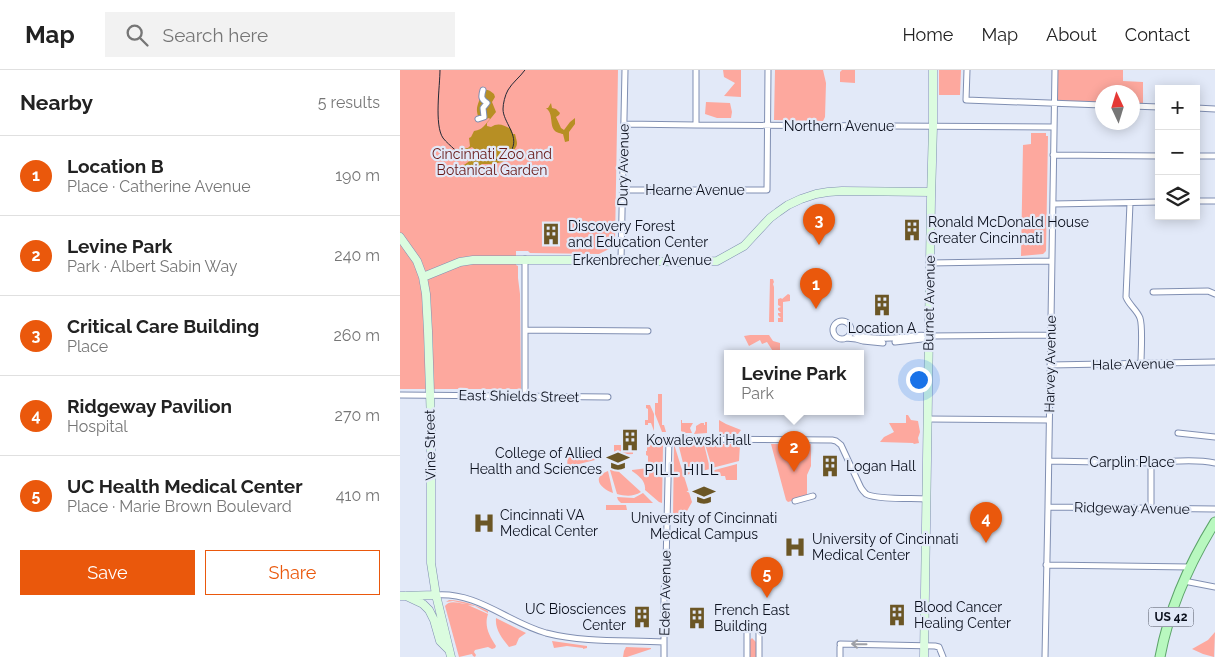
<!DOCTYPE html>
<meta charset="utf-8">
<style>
:root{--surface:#fff;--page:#f2f2f2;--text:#222;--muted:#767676;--line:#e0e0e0;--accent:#ea580c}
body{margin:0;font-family:Raleway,sans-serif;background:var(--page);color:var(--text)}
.controls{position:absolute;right:15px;top:15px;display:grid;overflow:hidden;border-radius:0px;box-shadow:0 2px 12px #0003}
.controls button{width:45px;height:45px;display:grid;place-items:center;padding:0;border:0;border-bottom:1px solid var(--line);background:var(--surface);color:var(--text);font:25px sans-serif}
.compass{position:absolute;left:695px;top:15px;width:45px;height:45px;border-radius:50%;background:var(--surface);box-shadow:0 2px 12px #0003;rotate:356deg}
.you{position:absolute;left:518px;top:309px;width:18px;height:18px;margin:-12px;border:4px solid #fff;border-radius:50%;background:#1a73e8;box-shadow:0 0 0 8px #1a73e833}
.badge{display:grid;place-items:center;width:32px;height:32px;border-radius:50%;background:var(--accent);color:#fff;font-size:16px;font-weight:700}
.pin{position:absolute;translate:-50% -41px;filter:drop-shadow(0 1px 2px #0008)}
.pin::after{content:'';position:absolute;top:26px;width:18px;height:15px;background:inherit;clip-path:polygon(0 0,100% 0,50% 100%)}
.popup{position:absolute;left:324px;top:280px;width:140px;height:65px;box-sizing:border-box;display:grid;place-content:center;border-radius:0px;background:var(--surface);filter:drop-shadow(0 1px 4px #0005);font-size:16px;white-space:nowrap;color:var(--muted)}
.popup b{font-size:19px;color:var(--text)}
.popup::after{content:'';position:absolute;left:50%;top:100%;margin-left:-10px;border:10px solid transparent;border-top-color:var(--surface)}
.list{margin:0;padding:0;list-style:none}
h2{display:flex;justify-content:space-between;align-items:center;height:65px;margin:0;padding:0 20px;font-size:21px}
h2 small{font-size:16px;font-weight:400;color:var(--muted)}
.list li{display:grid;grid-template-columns:32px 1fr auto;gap:15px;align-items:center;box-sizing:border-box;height:80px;padding:0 20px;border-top:1px solid var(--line)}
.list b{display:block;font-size:19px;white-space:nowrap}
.list p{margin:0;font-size:16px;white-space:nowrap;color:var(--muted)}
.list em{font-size:16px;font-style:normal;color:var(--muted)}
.actions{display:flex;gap:10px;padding:15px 20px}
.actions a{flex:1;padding:11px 0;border:1px solid var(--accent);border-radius:0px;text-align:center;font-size:18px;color:var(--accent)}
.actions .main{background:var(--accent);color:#fff}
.icon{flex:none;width:28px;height:28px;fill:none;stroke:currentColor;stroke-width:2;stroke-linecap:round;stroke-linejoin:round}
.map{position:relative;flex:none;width:815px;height:587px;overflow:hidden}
header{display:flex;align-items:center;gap:30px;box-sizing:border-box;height:70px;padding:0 25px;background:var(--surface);border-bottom:1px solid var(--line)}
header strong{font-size:24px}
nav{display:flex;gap:28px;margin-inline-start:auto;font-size:18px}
.search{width:350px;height:45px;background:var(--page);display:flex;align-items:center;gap:12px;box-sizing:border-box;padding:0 18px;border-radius:0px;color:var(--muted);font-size:19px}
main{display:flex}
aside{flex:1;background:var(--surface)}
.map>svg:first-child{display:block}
</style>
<header>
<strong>Map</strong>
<div class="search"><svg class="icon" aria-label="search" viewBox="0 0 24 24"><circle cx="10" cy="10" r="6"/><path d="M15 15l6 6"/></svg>Search here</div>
<nav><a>Home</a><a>Map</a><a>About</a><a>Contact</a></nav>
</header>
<main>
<aside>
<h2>Nearby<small>5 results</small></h2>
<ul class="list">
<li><span class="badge">1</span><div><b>Location B</b><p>Place · Catherine Avenue</p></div><em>190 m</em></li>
<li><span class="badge">2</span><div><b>Levine Park</b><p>Park · Albert Sabin Way</p></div><em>240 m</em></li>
<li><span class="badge">3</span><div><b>Critical Care Building</b><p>Place</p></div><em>260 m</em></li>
<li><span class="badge">4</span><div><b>Ridgeway Pavilion</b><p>Hospital</p></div><em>270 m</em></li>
<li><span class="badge">5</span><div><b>UC Health Medical Center</b><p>Place · Marie Brown Boulevard</p></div><em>410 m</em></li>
</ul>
<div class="actions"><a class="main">Save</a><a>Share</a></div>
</aside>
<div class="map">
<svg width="815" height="587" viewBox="0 0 815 587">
<rect width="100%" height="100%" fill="#e2e9f8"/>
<path fill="#fda89e" d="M0,0H218L215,171L211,178L199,184L130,183L128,181H116V195L118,196V208L120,224L121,319H0Z
M323,0H341V27L324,26L335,13L324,7Z
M375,0H423L426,13L425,47L423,51L374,50Z
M442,0H455V13L440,12V2Z
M539,0H561L560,25H539Z
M655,0H723V11L743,12V36H733L732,22H702V35L654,33Z
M306,32L330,33L332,42L331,48H317L305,44Z
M631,63H646V66H648L646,181L643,184L621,186L623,75L631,74Z
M370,209H373L374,212L373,214L374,217V252H369Z
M388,224L390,225V231L383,232V252H378V248H381L378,245V243H381L378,240V238L381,237L378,235V229L381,228L382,229Z
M350,265H369L373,271L380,273V281L374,283L367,272L362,274L360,270L349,276L344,266Z
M258,324H262V355H264L266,362H262L255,344V333H258Z
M246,335H250L254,344V361L251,353H248V355H245V350H248V339L246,338Z
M506,345H508L511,350L518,351L520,362L518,368L519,373L514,374L513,373L480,372L484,367L494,362L489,353H506Z
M281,350H282V353H293L290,358L292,363H284L281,361Z
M319,350L326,354L341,360L338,364H319Z
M305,352H307V363L294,364L296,360V356L301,353H304V355H305Z
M247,370H252L253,374H257V370H261L260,374L263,375L262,433L259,432L245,420C246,411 239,406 232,401V400L248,398V386L246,385V381H247Z
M278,373L304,374L310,399L286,405Z
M274,374L292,432L287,441L273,448Z
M305,374H340L339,391L312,398Z
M371,374H411V396L407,405V425L405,427L388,432L386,430Z
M214,375H233V384L214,385Z
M168,382H185V383H196V385L203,383V388L167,397Z
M337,394V410H326L325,406H321L320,404L312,406L311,401Z
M210,400H217L241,422C233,427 225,426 217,424Z
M208,401L213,423C202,419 190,408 208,401Z
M243,423L253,433H221L218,430L217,427L234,428Z
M206,435H226L227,440H206Z
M49,530C62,530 75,535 88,541V543L75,536L68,535L88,544C84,556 89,565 96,576L95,578L92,579L88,577L75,580L74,582L76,585L75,587L73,586L72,584L59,587L45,536C50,529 60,534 66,534L53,531L46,532Z
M96,548L126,563L119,568L116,575L109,577C102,568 95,560 96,548Z
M815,562L814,587L803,584L792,579L808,570Z
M352,568L357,573L358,587H349L350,570Z
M152,571L187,576V578L183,579V578L167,576L154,578Z
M226,577L251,578V579L227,587H223L224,581Z"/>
<path fill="#b78f24" d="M82,20C87,19 90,20 94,24L95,27L92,32L96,42L87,53V56L91,57C98,52 104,55 111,59L113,64H115C117,73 119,74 113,81L114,84L102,92L93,94H82L70,104L61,107C57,103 56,100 57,95C65,98 71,89 76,84V81L72,77L54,87L58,79L68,78L70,76L69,68L71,67L74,61C84,59 84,55 90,49L89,48L86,49L78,46C76,39 77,37 79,31C80,26 78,24 82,20Z
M151,33L152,38L156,39L160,43L159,45L156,47L161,58L164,60L170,52L175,48V54L169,62V71L165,72L163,64C162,64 156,62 155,61C149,55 154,44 146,38H148Z"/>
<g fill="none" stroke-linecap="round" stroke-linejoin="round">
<g stroke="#808fb2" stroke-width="7">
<path id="street" d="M296,0V55
M567,0L566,30L702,35
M732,36L759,37
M796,38L815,39
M78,49L84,47L83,38L87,33C81,29 81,27 83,20
M224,54L296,55L654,57
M653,85L759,86
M796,86H815
M223,119L227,120H367L368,0
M796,131H815
M730,133L726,227C729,235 737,240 740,248C743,257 741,282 741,293
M653,134L759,132
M221,190L225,0
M530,193L652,191
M753,222L808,221L815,224
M433 260a9 9 0 1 1 18 0a9 9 0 1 1-18 0Z
M126,260L248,261
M451,261C462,271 491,268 505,267C513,266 520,264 529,266L651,265
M446,268L456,269L463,271L483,273
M495,272L522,269L528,266
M650,295L815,292
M0,325L208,327
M125,327V189
M528,349L649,350
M778,363L815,367
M649,391L751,393C771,391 796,389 815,393
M395,431L413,426
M648,437L815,439
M751,439V393
M646,495L790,497
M784,511L815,517
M36,525C78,522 107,552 146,563C185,573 225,570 264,572
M440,574L535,576L539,577L543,587
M440,577V587
M264,587V522L266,494L269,369L432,370L436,371L441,375L461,418C463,421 464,422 466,424C477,430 513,428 526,429
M347,587V561L349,559
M359,587V563
M645,587L648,437L655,0"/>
</g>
<g stroke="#808fb2" stroke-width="9">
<path id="secondary" d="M0,167L17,191L23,207L26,224L28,261L31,353V493L36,525L51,587
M23,207L60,192L73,190H189L287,192L317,191L344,176L370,148L378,142L388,135L401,129L416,124L428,122L442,121L531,122
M0,526L36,525
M6,526L23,534L29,540L34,550L40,571L49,580
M524,587L531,129L533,56V0"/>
</g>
<g stroke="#5ca46a" stroke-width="11">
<path id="primary" d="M760,587C769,539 789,494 815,452"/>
</g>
<use href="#street" stroke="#fff" stroke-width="5"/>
<use href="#secondary" stroke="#dbfcdf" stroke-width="8"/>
<use href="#primary" stroke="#b8f8bf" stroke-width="9"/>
<path stroke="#232836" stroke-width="1" d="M40,0C40,16 34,55 43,68C46,72 51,76 54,79C63,86 74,90 86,90C96,90 107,89 112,79C119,65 103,52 103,39C103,34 105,25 108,20C112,13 120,7 125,0"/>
</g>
<defs><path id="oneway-shaft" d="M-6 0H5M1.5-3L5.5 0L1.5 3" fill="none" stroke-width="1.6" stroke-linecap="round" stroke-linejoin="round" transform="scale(1.25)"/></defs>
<use stroke="#9d9fa5" href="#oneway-shaft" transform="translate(459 574) rotate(-179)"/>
<defs>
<g id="building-bare" transform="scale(1.725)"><path d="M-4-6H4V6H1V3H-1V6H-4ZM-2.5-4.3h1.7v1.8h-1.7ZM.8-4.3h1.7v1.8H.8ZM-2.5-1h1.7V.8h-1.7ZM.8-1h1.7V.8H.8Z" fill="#6b5625" stroke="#e2e9f8" stroke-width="2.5" paint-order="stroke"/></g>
<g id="university-bare" transform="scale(1.725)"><path d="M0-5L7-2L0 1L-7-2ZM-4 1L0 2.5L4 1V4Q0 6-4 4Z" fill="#6b5625" stroke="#e2e9f8" stroke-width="2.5" paint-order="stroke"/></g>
<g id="hospital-bare" transform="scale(1.725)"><path d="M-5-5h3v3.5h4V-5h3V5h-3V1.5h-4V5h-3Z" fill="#6b5625" stroke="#e2e9f8" stroke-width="2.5" paint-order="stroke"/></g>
</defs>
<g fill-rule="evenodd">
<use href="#building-bare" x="512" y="160"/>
<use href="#building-bare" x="151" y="164"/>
<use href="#building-bare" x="482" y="235"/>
<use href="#building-bare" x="230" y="370"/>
<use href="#university-bare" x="218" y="391"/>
<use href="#building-bare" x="430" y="396"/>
<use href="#university-bare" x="304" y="425"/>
<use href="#hospital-bare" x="84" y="453"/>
<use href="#hospital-bare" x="395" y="477"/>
<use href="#building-bare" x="497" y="545"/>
<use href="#building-bare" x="242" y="547"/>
<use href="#building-bare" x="297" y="548"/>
</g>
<g text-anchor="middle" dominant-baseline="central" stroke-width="4.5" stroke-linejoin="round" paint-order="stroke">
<rect fill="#e2e9f8" stroke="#4c515f" stroke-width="1" x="748.5" y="537.5" width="45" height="19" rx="4"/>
<g font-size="12" font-weight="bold" fill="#0b101d">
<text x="771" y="547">US 42</text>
</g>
<g font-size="14" fill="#0b101d" stroke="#e2e9f8">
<text x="439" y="56">Northern Avenue</text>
<text transform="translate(223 95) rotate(-89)">Dury Avenue</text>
<text x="295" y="120">Hearne Avenue</text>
<text x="242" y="190">Erkenbrecher Avenue</text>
<text transform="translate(529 233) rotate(-89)">Burnet Avenue</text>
<text transform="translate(650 294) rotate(-89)">Harvey Avenue</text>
<text transform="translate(733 294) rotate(-1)">Hale Avenue</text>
<text transform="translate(119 326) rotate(1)">East Shields Street</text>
<text transform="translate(30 375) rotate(-91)">Vine Street</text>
<text x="732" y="392">Carplin Place</text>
<text transform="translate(732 438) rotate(1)">Ridgeway Avenue</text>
<text transform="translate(265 523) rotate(-89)">Eden Avenue</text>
</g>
<g font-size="14" fill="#681917" stroke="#e2e9f8">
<text x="92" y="84">Cincinnati Zoo and<tspan x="92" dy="16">Botanical Garden</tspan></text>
</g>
<g font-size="14" fill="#0b101d" stroke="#e2e9f8" text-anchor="start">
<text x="528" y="152">Ronald McDonald House<tspan x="528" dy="16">Greater Cincinnati</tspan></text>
<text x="168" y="156">Discovery Forest<tspan x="168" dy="16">and Education Center</tspan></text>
<text x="482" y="258" text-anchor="middle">Location A</text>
<text x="246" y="370">Kowalewski Hall</text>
<text x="202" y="383" text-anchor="end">College of Allied<tspan x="202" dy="16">Health and Sciences</tspan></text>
<text x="446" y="396">Logan Hall</text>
<text x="100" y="445">Cincinnati VA<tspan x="100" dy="16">Medical Center</tspan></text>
<text x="304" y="448" text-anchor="middle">University of Cincinnati<tspan x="304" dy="16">Medical Campus</tspan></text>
<text x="412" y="469">University of Cincinnati<tspan x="412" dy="16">Medical Center</tspan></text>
<text x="514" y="537">Blood Cancer<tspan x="514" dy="16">Healing Center</tspan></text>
<text x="226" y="539" text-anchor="end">UC Biosciences<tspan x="226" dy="16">Center</tspan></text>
<text x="314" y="540">French East<tspan x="314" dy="16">Building</tspan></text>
</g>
<g font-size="15" letter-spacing="1" fill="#0b101d" stroke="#e2e9f8">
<text x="282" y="400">PILL HILL</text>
</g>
</g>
</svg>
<div class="controls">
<button>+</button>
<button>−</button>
<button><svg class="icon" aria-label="layers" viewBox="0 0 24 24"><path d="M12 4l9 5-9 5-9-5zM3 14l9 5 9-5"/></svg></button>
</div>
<svg class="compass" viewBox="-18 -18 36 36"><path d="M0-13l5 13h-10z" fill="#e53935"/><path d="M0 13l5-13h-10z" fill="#767676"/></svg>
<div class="you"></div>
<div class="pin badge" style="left:416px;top:239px">1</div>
<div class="pin badge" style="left:394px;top:402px">2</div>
<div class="popup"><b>Levine Park</b>Park</div>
<div class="pin badge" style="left:419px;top:175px">3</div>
<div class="pin badge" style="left:586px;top:473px">4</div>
<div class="pin badge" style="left:367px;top:528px">5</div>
</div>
</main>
